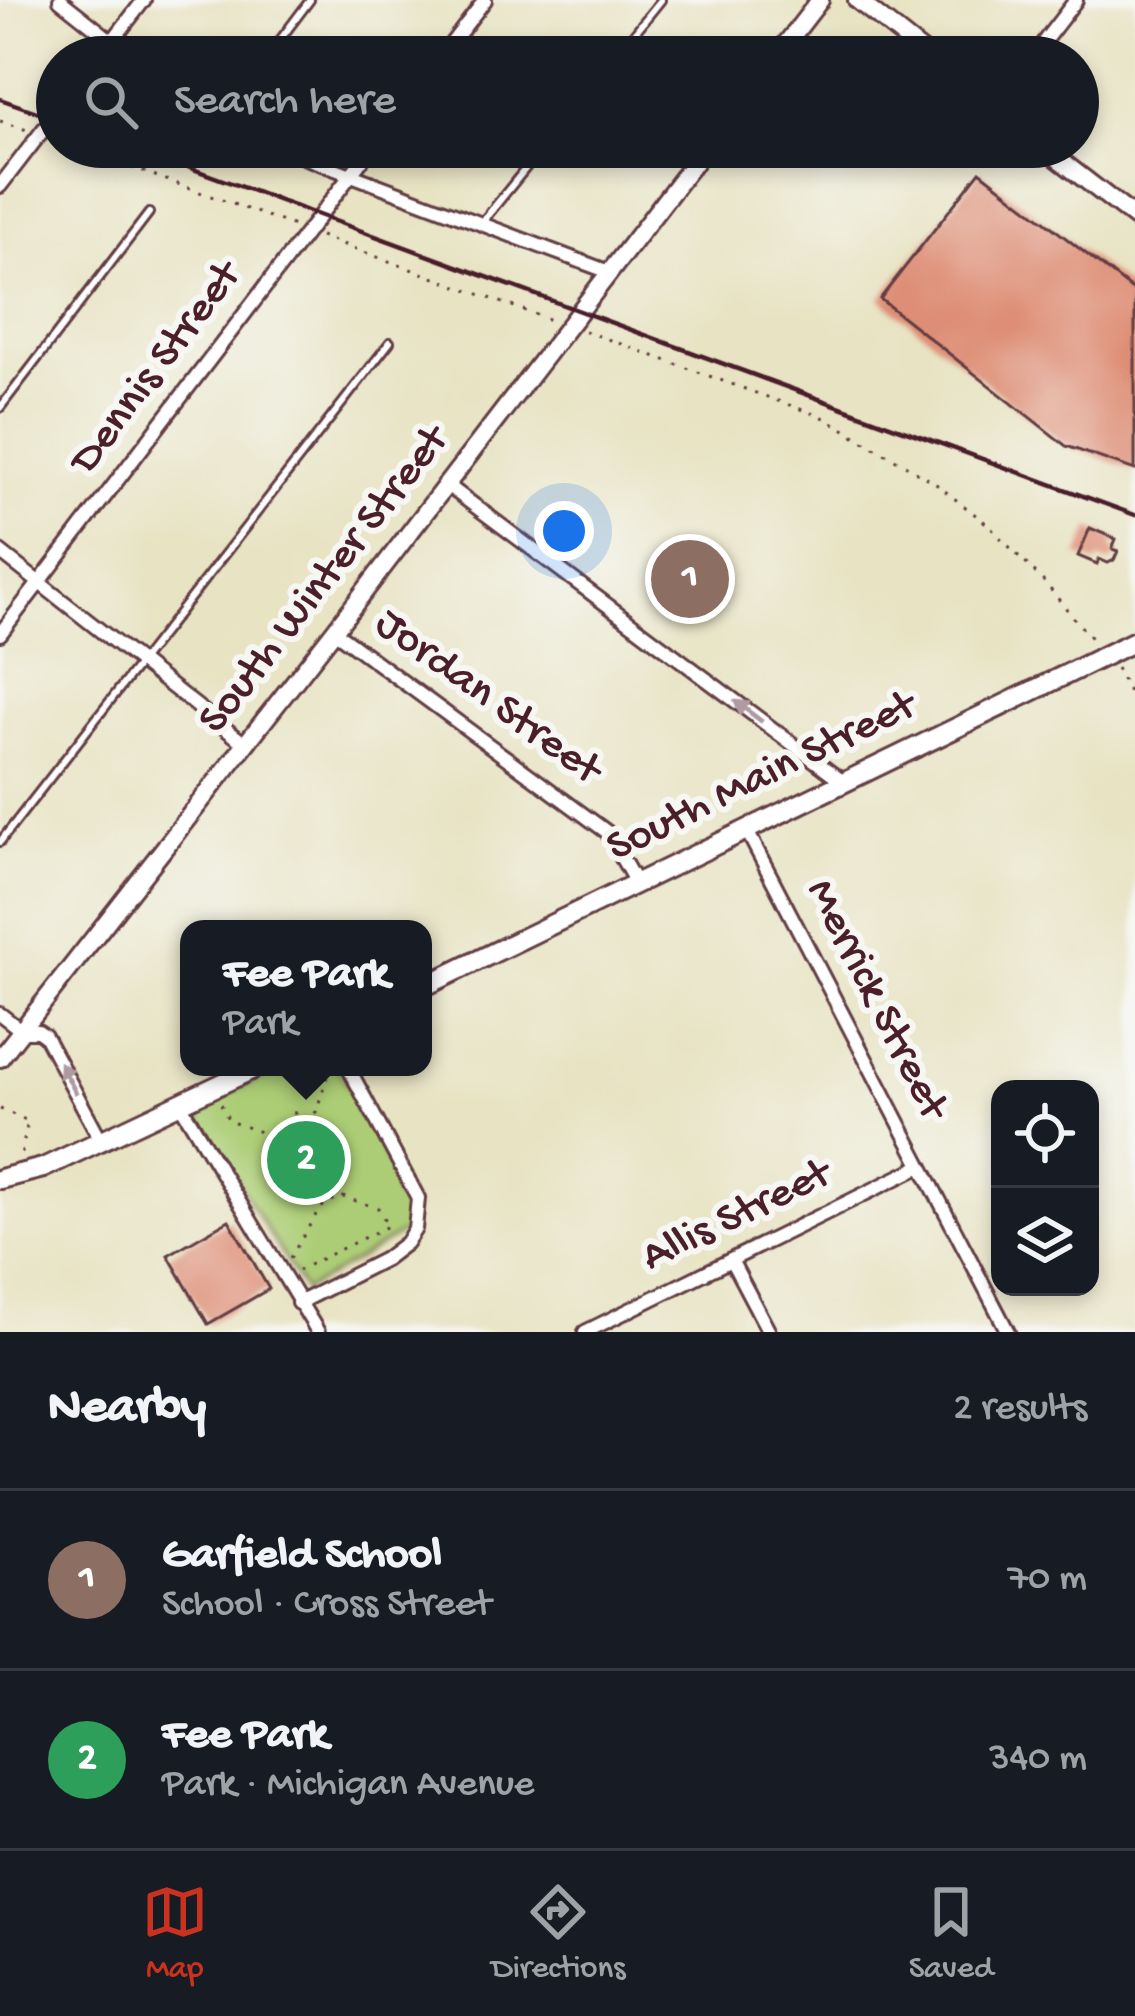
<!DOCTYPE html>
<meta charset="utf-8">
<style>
:root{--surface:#171b24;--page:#20242c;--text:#f1f3f6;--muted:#9ea1a6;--line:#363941;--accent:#c8321e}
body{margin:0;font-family:"Gochi Hand",sans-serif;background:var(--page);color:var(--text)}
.controls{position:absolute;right:36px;bottom:36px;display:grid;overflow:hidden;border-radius:24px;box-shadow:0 6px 18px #0003}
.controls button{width:108px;height:108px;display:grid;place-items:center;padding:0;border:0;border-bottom:3px solid var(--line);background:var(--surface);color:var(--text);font:60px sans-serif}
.you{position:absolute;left:564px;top:531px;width:42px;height:42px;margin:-30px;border:9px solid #fff;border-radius:50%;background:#1a73e8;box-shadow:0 0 0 18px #1a73e833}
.badge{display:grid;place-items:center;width:78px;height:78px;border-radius:50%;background:var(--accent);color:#fff;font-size:39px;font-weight:700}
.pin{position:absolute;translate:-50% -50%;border:6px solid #fff;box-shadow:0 3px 12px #0006}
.popup{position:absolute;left:180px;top:920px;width:252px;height:156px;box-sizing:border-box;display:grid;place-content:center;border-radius:24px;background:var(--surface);filter:drop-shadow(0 3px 9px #0005);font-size:39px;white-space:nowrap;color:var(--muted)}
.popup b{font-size:45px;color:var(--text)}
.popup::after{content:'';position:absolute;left:50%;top:100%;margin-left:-24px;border:24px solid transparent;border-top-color:var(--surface)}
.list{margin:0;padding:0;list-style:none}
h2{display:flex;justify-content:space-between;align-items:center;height:156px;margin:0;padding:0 48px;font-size:51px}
h2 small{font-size:39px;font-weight:400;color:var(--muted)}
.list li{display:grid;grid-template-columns:78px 1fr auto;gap:36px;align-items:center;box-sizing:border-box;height:180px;padding:0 48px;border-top:3px solid var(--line)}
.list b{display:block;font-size:45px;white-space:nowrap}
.list p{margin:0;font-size:39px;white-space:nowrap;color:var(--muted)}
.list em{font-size:39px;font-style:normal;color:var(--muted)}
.icon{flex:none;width:66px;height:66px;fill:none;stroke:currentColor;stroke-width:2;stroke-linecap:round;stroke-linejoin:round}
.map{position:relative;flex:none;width:1135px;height:1332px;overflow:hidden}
.search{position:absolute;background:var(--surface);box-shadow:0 6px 18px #0003;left:36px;right:36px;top:36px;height:132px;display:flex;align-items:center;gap:30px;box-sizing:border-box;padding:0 42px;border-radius:66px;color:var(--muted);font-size:45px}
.sheet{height:516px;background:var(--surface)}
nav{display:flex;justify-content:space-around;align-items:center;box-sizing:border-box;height:168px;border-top:3px solid var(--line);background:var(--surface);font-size:33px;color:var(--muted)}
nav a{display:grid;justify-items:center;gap:6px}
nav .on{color:var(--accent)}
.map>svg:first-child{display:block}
</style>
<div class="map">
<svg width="1135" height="1332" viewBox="0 0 1135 1332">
<rect width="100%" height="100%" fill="#f6f6f2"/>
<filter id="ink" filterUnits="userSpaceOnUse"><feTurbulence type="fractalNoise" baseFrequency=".00833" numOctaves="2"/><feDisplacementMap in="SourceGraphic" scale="24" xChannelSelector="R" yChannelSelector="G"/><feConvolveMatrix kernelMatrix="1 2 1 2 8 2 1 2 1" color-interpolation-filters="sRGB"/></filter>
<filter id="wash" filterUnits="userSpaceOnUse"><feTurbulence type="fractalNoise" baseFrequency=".004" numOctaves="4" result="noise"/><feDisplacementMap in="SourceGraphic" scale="48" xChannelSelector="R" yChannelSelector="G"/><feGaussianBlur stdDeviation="2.7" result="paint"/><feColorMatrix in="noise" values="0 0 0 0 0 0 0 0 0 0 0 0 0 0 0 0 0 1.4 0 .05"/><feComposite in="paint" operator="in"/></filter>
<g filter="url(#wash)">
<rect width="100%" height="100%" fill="#e8e3c3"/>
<path fill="#accd75" stroke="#7b7650" stroke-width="3" d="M285,1067H338L412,1209L410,1228L304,1291L197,1116L207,1104Z"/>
<g id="blocks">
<path fill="#de8e76" d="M980,171L1135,292V470L1066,446L880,299Z
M1090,528L1116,539L1112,549L1118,551L1114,560L1108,563L1099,559L1097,564L1078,556Z
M229,1220L269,1289L208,1324L168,1255Z"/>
</g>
</g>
<g filter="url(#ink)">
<use href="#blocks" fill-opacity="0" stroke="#623c42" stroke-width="3"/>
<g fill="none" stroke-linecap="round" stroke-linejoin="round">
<g stroke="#623c42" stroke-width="12">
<path id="lane" d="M267,57L310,0
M615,57L661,0
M483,221L543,147
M0,408L149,213
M0,842L390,342"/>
</g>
<g stroke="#623c42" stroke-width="18">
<path id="street" d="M60,0L132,57
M100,57L144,0
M441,57L485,0
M1032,57L1076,0
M277,147L609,272
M0,186L57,112
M447,485L842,781
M0,552L245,744
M334,631L607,832L636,883
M0,634L372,147
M746,829L1008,1332
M0,1014L22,1031H38L45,1036L102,1142
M180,1104L318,1332
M731,1260L769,1332
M298,1303L385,1259L406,1243L415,1229L418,1198L348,1067
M585,1332L921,1166"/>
</g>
<g stroke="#623c42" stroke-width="22">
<path id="secondary" d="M857,0L929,57
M776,57L820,0
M1043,147L1135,218
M0,1058L334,631L706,147"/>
</g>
<g stroke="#623c42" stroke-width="24">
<path id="primary" d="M423,987L1135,641
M0,1179L43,1168L257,1067"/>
</g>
<path stroke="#623c42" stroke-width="3" stroke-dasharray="3 9" stroke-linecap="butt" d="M0,121L27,130
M75,147L294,226
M320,236L553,321
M585,331L825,418L932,481L986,523L1045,583L1094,642
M1116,668L1135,703
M221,1104L229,1121L269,1135L284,1127L293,1112L308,1118L316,1112L328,1074L325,1067
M0,1109L28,1121L21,1155
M285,1128L299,1139L331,1200
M290,1258L320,1208L340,1196L378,1208L388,1226L298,1270"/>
<use href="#lane" stroke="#fff" stroke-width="6"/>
<use href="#street" stroke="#fff" stroke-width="12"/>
<use href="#secondary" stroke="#fff" stroke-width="16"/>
<use href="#primary" stroke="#fff" stroke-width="18"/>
<path stroke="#4a1f2b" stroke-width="4.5" d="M0,99L57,119
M133,147L1135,515"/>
</g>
<defs><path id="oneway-solid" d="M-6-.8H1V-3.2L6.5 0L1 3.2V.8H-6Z" transform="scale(3)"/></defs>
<g fill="#ae9aa0">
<use href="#oneway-solid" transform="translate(748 711) rotate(-143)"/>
<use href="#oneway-solid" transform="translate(68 1078) rotate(-118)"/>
</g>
</g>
<g text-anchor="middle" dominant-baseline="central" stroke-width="12" stroke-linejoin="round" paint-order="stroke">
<g font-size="45" fill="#4a1f2b" stroke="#f6f6f2">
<text transform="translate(157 369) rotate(-53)">Dennis Street</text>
<text transform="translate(325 581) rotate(-52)">South Winter Street</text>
<text transform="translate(487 698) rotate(36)">Jordan Street</text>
<text transform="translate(762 778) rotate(-26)">South Main Street</text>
<text transform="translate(875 1000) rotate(63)">Merrick Street</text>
<text transform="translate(737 1217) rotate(-26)">Allis Street</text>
</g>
</g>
</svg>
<div class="controls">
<button><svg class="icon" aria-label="locate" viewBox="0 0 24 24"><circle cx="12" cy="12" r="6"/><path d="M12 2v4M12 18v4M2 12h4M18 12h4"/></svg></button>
<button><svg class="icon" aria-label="layers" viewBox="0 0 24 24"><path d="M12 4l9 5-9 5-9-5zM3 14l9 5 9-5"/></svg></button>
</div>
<div class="you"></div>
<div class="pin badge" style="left:690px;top:579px;background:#8d6e63">1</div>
<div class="pin badge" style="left:306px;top:1160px;background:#2e9e5b">2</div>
<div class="popup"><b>Fee Park</b>Park</div>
<div class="search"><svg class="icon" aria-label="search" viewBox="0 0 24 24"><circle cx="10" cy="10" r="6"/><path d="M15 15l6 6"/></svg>Search here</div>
</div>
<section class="sheet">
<h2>Nearby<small>2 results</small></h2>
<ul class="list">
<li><span class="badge" style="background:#8d6e63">1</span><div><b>Garfield School</b><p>School · Cross Street</p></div><em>70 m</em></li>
<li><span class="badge" style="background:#2e9e5b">2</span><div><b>Fee Park</b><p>Park · Michigan Avenue</p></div><em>340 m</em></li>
</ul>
</section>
<nav>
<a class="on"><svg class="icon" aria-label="map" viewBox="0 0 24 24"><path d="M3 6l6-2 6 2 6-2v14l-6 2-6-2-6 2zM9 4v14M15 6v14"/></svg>Map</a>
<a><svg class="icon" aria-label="directions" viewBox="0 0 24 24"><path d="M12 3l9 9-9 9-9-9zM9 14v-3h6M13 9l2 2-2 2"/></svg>Directions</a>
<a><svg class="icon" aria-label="saved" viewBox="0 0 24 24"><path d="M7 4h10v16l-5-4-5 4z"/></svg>Saved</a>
</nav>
